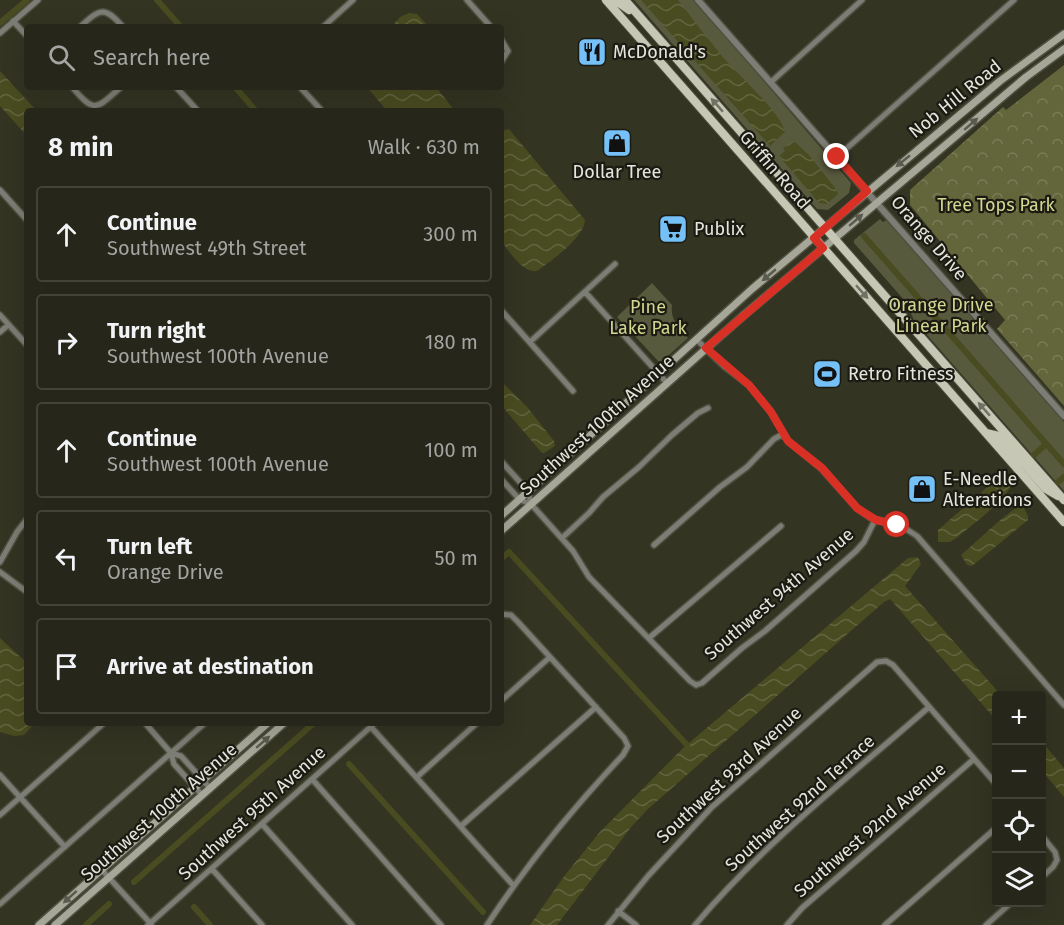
<!DOCTYPE html>
<meta charset="utf-8">
<style>
:root{--surface:#26271a;--page:#323327;--text:#f1f3f6;--muted:#a4a5a2;--line:#424439}
body{margin:0;font-family:"Fira Sans",sans-serif;background:var(--page);color:var(--text)}
.controls{position:absolute;right:18px;bottom:18px;display:grid;overflow:hidden;border-radius:6px;box-shadow:0 6px 24px #0002}
.controls button{width:54px;height:54px;display:grid;place-items:center;padding:0;border:0;border-bottom:2px solid var(--line);background:var(--surface);color:var(--text);font:30px sans-serif}
.stop{position:absolute;width:18px;height:18px;margin:-14px;border:4px solid #d93025;border-radius:50%;background:#fff}
.stop.end{background:#d93025;border-color:#fff;box-shadow:0 2px 6px #0008}
.list{margin:0;padding:0;list-style:none}
h2{display:flex;justify-content:space-between;align-items:center;height:78px;margin:0;padding:0 24px;font-size:26px}
h2 small{font-size:20px;font-weight:400;color:var(--muted)}
.list li{display:grid;grid-template-columns:39px 1fr auto;gap:18px;align-items:center;box-sizing:border-box;height:96px;margin:0 12px 12px;padding:0 12px;border:2px solid var(--line);border-radius:6px}
.list b{display:block;font-size:22px;white-space:nowrap}
.list p{margin:0;font-size:20px;white-space:nowrap;color:var(--muted)}
.list em{font-size:20px;font-style:normal;color:var(--muted)}
.icon{flex:none;width:33px;height:33px;fill:none;stroke:currentColor;stroke-width:2;stroke-linecap:round;stroke-linejoin:round}
.map{position:relative;flex:none;width:1064px;height:925px;overflow:hidden}
.search{position:absolute;background:var(--surface);box-shadow:0 6px 24px #0002;left:24px;top:24px;width:480px;height:66px;display:flex;align-items:center;gap:15px;box-sizing:border-box;padding:0 21px;border-radius:6px;color:var(--muted);font-size:22px}
.panel{position:absolute;background:var(--surface);box-shadow:0 6px 24px #0002;left:24px;top:108px;width:480px;height:618px;border-radius:6px}
.map>svg:first-child{display:block}
</style>
<div class="map">
<svg width="1064" height="925" viewBox="0 0 1064 925">
<defs>
<pattern id="forest-crowns" width="20" height="18" patternUnits="userSpaceOnUse" patternTransform="scale(1.5)"><rect width="20" height="18" fill="#63663b"/><path d="M2 6a3 3 0 1 1 6 0M12 15a3 3 0 1 1 6 0" fill="none" stroke="#797c57"/></pattern>
<pattern id="water-waves" width="16" height="10" patternUnits="userSpaceOnUse" patternTransform="scale(1.5)"><rect width="16" height="10" fill="#494b20"/><path d="M0 5q4-4 8 0t8 0" fill="none" stroke="#636540"/></pattern>
</defs>
<rect width="100%" height="100%" fill="#333422"/>
<path fill="#585a3e" d="M634,0H694L851,183L849,193L828,210L817,209Z
M880,219L883,222L887,220L1064,422V491L914,320L905,301L854,243V240Z
M652,283L672,305C670,320 679,328 688,338L660,363L617,317Z"/>
<path fill="url(#forest-crowns)" d="M1064,65V406L997,329L1005,320L910,205V190L1003,107L1006,110Z"/>
<path fill="url(#water-waves)" d="M641,0H678C693,19 707,38 722,56C736,73 781,112 785,132L770,146Z
M409,13L417,14L429,27H391L400,17Z
M0,71L37,111H27V136L0,106Z
M367,87H436L455,111H387Z
M509,129L585,220C584,238 551,261 537,271C522,273 510,252 501,241V131Z
M794,141L809,155L836,189L838,194L827,204L819,203L779,156L785,151L783,148Z
M501,381L528,408L554,441L555,446L544,453H542L501,405Z
M1001,475L1007,476L1012,482C1010,498 971,525 958,537L950,542H938V530Z
M1018,506H1023L1028,516V520L972,566L967,565L961,555L999,521Z
M918,557L921,564L905,586L1001,695L996,696V720L890,599L884,602L648,809L632,826L557,925H530L565,875L599,833L683,748L908,558Z
M0,638L27,663V723H35L24,735L14,736L0,732Z
M1042,742L1064,768V797L1042,771Z"/>
<g fill="none" stroke-linecap="round" stroke-linejoin="round">
<path stroke="#494b20" stroke-width="6" d="M157,0L181,27
M0,23L27,0
M235,87L256,111
M864,236L1064,464
M1034,455L1046,444
M1058,482L1064,477
M501,559L509,552L687,745
M349,764L483,912
M134,882L314,723
M194,907L210,925
M86,925L109,904"/>
<g stroke="#4f5040" stroke-width="8">
<path id="minor" d="M467,0L491,27
M13,21L27,36
M80,27C100,9 104,5 123,27
M323,27L353,0
M0,33L38,0
M501,39L508,51L501,62
M771,82L862,0
M72,87C95,114 96,109 121,87
M176,87L198,111
M300,87L322,111
M837,157L1014,0
M0,190L27,220
M585,292L667,383
M501,310L573,391
M0,315L27,345
M0,332L8,325
M696,339L724,366L749,385L771,412L788,441L822,469L857,508L871,518L903,527L917,536L1064,705
M530,342L615,264
M501,461L528,491L531,504
M501,479L520,500L531,504L573,551L589,577L690,681L696,685
M562,538L589,513L603,497L639,467L672,435L698,413L708,408
M654,545L720,487L747,467L774,439L783,434
M0,562L17,532L27,519
M0,572L27,592
M649,638L781,526
M696,685L702,683L742,648L765,631L856,551L864,542L875,520
M501,701L550,657
M145,723L171,753L174,764L202,795
M371,727L513,885
M171,753L181,756L210,788
M0,775L65,847
M417,777L477,723
M312,779L441,925
M0,815L104,723
M262,824L352,925
M461,826L596,707
M1042,836L1055,852L1057,860L1053,867L1042,877
M101,869L151,924
M212,869L262,925
M0,904L205,723
M618,911L636,925
M148,925L375,723
M487,925C527,864 573,808 623,755L628,746L624,738L518,622L511,615L501,614
M608,925L648,876L712,807L877,662L886,661L893,665L996,784
M695,925C764,843 849,777 929,707
M787,925L802,908L974,759
M885,925L996,828
M986,925L1012,902"/>
</g>
<g stroke="#4f5040" stroke-width="9">
<path id="tertiary" d="M698,0L1064,416"/>
</g>
<g stroke="#4f5040" stroke-width="10">
<path id="secondary" d="M501,516L752,289L1000,81L1064,34
M501,531L744,315L1026,77L1064,49
M39,925L268,723
M55,925L284,723"/>
</g>
<g stroke="#4f5040" stroke-width="10">
<path id="primary" d="M606,0L1064,522
M625,0L1064,500
M608,2L616,1L629,10
M986,433L999,436L1046,489L1058,496"/>
</g>
<use href="#minor" stroke="#7c7d74" stroke-width="5"/>
<use href="#tertiary" stroke="#7c7d74" stroke-width="6"/>
<use href="#secondary" stroke="#a6a798" stroke-width="7"/>
<use href="#primary" stroke="#c6c7b4" stroke-width="8"/>
</g>
<defs><path id="oneway-solid" d="M-6-.8H1V-3.2L6.5 0L1 3.2V.8H-6Z" transform="scale(1.5)"/></defs>
<g fill="#707164">
<use href="#oneway-solid" transform="translate(717 105) rotate(-131)"/>
<use href="#oneway-solid" transform="translate(862 292) rotate(48)"/>
<use href="#oneway-solid" transform="translate(984 409) rotate(-131)"/>
</g>
<g fill="#5a5a4f">
<use href="#oneway-solid" transform="translate(971 124) rotate(-41)"/>
<use href="#oneway-solid" transform="translate(903 161) rotate(141)"/>
<use href="#oneway-solid" transform="translate(856 220) rotate(-41)"/>
<use href="#oneway-solid" transform="translate(769 275) rotate(140)"/>
<use href="#oneway-solid" transform="translate(263 742) rotate(-41)"/>
<use href="#oneway-solid" transform="translate(70 897) rotate(138)"/>
</g>
<g fill="none" stroke-linecap="round" stroke-linejoin="round">
<path stroke="#d93025" stroke-width="8" d="M837,157L867,191L814,238L823,248L706,348L749,385L771,412L788,441L822,468L857,508L876,520L897,525"/>
</g>
<defs>
<g id="restaurant-square" transform="scale(1.5)"><rect x="-9" y="-9" width="18" height="18" rx="4" fill="#75c0f6" stroke="#1b1b13"/><path d="M-5-6h1v4h1v-4h1v4h1v-4h1v5L-1.5 .5V6h-2V.5L-5-1ZM5-6V6H3V1.5H1.5Q1.5-4 5-6Z" fill="#111"/></g>
<g id="shop-square" transform="scale(1.5)"><rect x="-9" y="-9" width="18" height="18" rx="4" fill="#75c0f6" stroke="#1b1b13"/><path d="M-5-2.5h2.3a2.7 3.5 0 0 1 5.4 0H5L5.5 6h-11ZM-1.5-2.5h3a1.5 2.3 0 0 0-3 0Z" fill="#111"/></g>
<g id="supermarket-square" transform="scale(1.5)"><rect x="-9" y="-9" width="18" height="18" rx="4" fill="#75c0f6" stroke="#1b1b13"/><path d="M-6-5.5h2.5l.6 2H6L4.5 2H-2.5L-4.4-4H-6ZM-1.5 3.2a1.3 1.3 0 1 0 .1 0ZM3 3.2a1.3 1.3 0 1 0 .1 0Z" fill="#111"/></g>
<g id="stadium-square" transform="scale(1.5)"><rect x="-9" y="-9" width="18" height="18" rx="4" fill="#75c0f6" stroke="#1b1b13"/><path d="M0-5a6.5 5 0 1 0 0 10a6.5 5 0 1 0 0-10ZM-3.5-1.8h7v3.6h-7Z" fill="#111"/></g>
</defs>
<g fill-rule="evenodd">
<use href="#restaurant-square" x="592" y="52"/>
<use href="#shop-square" x="617" y="143"/>
<use href="#supermarket-square" x="673" y="229"/>
<use href="#stadium-square" x="827" y="374"/>
<use href="#shop-square" x="922" y="489"/>
</g>
<g text-anchor="middle" dominant-baseline="central" stroke-width="4.5" stroke-linejoin="round" paint-order="stroke">
<g font-size="18" fill="#e5e6db" stroke="#1b1b13" text-anchor="start">
<text x="613" y="52">McDonald's</text>
<text x="617" y="172" text-anchor="middle">Dollar Tree</text>
<text x="694" y="229">Publix</text>
<text x="848" y="374">Retro Fitness</text>
<text x="943" y="479">E-Needle<tspan x="943" dy="21">Alterations</tspan></text>
</g>
<g font-size="18" fill="#e5e6db" stroke="#1b1b13">
<text transform="translate(955 99) rotate(-39)">Nob Hill Road</text>
<text transform="translate(775 170) rotate(49)">Griffin Road</text>
<text transform="translate(929 238) rotate(49)">Orange Drive</text>
<text transform="translate(597 425) rotate(-42)">Southwest 100th Avenue</text>
<text transform="translate(779 594) rotate(-41)">Southwest 94th Avenue</text>
<text transform="translate(729 775) rotate(-43)">Southwest 93rd Avenue</text>
<text transform="translate(800 803) rotate(-42)">Southwest 92nd Terrace</text>
<text transform="translate(159 812) rotate(-41)">Southwest 100th Avenue</text>
<text transform="translate(252 813) rotate(-42)">Southwest 95th Avenue</text>
<text transform="translate(870 830) rotate(-41)">Southwest 92nd Avenue</text>
</g>
<g font-size="18" fill="#d2d78f" stroke="#1b1b13">
<text x="996" y="205">Tree Tops Park</text>
<text x="941" y="305">Orange Drive<tspan x="941" dy="21">Linear Park</tspan></text>
<text x="648" y="307">Pine<tspan x="648" dy="21">Lake Park</tspan></text>
</g>
</g>
</svg>
<div class="controls">
<button>+</button>
<button>−</button>
<button><svg class="icon" aria-label="locate" viewBox="0 0 24 24"><circle cx="12" cy="12" r="6"/><path d="M12 2v4M12 18v4M2 12h4M18 12h4"/></svg></button>
<button><svg class="icon" aria-label="layers" viewBox="0 0 24 24"><path d="M12 4l9 5-9 5-9-5zM3 14l9 5 9-5"/></svg></button>
</div>
<div class="stop" style="left:897px;top:525px"></div>
<div class="stop end" style="left:837px;top:157px"></div>
<div class="search"><svg class="icon" aria-label="search" viewBox="0 0 24 24"><circle cx="10" cy="10" r="6"/><path d="M15 15l6 6"/></svg>Search here</div>
<section class="panel">
<h2>8 min<small>Walk · 630 m</small></h2>
<ul class="list">
<li><svg class="icon" aria-label="ahead" viewBox="0 0 24 24"><path d="M12 20V5M6 11l6-6 6 6"/></svg><div><b>Continue</b><p>Southwest 49th Street</p></div><em>300 m</em></li>
<li><svg class="icon" aria-label="right" viewBox="0 0 24 24"><path d="M7 20v-9h11M14 6l5 5-5 5"/></svg><div><b>Turn right</b><p>Southwest 100th Avenue</p></div><em>180 m</em></li>
<li><svg class="icon" aria-label="ahead" viewBox="0 0 24 24"><path d="M12 20V5M6 11l6-6 6 6"/></svg><div><b>Continue</b><p>Southwest 100th Avenue</p></div><em>100 m</em></li>
<li><svg class="icon" aria-label="left" viewBox="0 0 24 24"><path d="M17 20v-9H6M10 6l-5 5 5 5"/></svg><div><b>Turn left</b><p>Orange Drive</p></div><em>50 m</em></li>
<li><svg class="icon" aria-label="arrive" viewBox="0 0 24 24"><path d="M6 21V4h12l-3 4 3 4H6"/></svg><div><b>Arrive at destination</b></div></li>
</ul>
</section>
</div>
